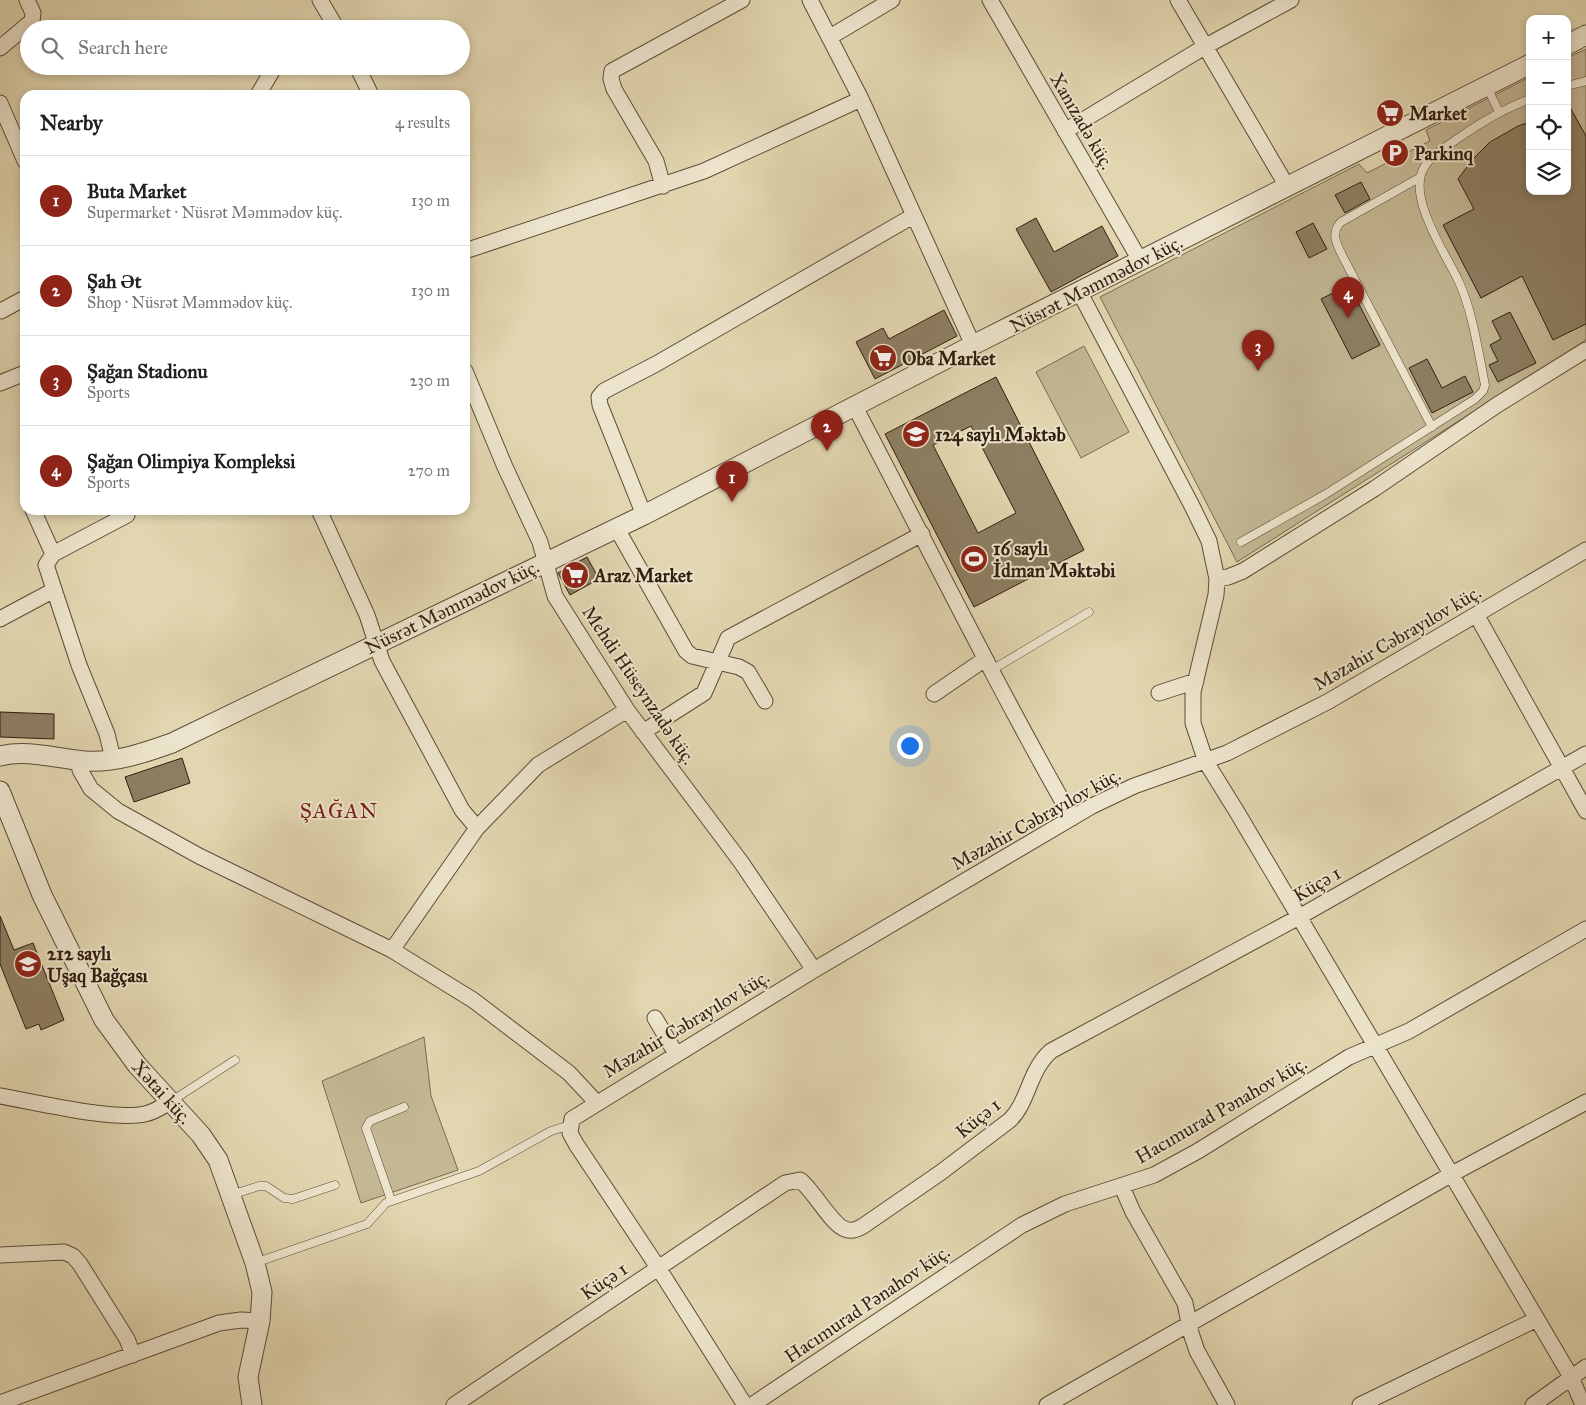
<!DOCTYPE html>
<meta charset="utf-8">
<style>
:root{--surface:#fff;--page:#f6f6f6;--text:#202124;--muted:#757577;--line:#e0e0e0;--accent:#8f2418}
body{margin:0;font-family:"IM FELL Great Primer",serif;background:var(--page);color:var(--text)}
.controls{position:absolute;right:15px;top:15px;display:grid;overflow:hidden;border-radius:10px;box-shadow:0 2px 8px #0003}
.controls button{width:45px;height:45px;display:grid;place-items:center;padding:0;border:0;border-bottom:1px solid var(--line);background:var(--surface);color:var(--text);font:25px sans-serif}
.you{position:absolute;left:909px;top:745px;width:18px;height:18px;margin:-12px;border:4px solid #fff;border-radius:50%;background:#1a73e8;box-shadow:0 0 0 8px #1a73e833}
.badge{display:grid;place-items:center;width:32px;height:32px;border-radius:50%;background:var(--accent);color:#fff;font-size:16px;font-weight:700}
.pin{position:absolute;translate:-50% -41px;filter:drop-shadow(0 1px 2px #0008)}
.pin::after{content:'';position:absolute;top:26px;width:18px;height:15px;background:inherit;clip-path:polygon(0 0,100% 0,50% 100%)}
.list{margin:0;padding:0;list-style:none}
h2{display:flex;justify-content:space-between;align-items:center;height:65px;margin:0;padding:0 20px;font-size:21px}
h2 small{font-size:16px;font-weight:400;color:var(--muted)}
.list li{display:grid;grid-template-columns:32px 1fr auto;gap:15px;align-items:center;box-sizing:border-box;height:90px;padding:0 20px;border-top:1px solid var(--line)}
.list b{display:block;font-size:19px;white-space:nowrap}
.list p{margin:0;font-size:16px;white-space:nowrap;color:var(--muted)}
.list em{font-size:16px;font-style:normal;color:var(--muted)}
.icon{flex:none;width:28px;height:28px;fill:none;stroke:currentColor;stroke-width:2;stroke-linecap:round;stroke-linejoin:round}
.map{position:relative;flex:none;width:1586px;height:1405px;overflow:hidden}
.search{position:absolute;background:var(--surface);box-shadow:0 2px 8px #0003;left:20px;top:20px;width:450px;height:55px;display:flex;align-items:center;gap:12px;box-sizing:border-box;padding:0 18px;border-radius:28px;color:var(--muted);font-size:19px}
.panel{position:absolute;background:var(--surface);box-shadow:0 2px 8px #0003;left:20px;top:90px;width:450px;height:425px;border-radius:15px}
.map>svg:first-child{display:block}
</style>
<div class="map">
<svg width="1586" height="1405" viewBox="0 0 1586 1405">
<rect width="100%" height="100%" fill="#e2d6b0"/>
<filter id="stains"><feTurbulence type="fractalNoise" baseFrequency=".004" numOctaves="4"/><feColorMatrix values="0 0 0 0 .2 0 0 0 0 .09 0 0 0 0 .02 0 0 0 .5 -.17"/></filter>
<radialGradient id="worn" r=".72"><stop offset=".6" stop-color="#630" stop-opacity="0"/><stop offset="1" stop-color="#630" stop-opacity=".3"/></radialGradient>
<path fill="#c4b794" stroke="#7a6a50" d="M1586,49V340L1237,562L1100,297L1359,164L1367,173L1430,141L1426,130L1530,77V191H1567V58Z
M1084,346L1129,432L1081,458L1036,372Z
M424,1037L431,1096L458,1170L361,1203L322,1081Z"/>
<path fill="#8d7e62" stroke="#311e0d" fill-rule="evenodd" d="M1567,102L1586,136V324L1553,340L1522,276L1481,298L1443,225L1474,209L1458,179L1473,159L1490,142L1518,126L1530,122V191H1567Z
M1361,182L1370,199L1345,213L1335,195Z
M1036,218L1054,252L1102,226L1118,256L1051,292L1016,229Z
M1313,223L1327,249L1309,258L1296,232Z
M1349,285L1380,345L1352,359L1321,299Z
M944,310L957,336L875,379L856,342L883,328L889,339Z
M1510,312L1536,363L1498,382L1489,365L1498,361L1490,345L1501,339L1492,321Z
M1427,359L1442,388L1465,376L1473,392L1432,413L1409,368Z
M996,377L1084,550L974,607L885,434ZM971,426L1016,513L978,533L933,445Z
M587,557L599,579L570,595L558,573Z
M0,712L54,714V739L0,737Z
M182,758L190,783L134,802L125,777Z
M0,916L14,950L33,943L64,1020L41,1030L39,1024L26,1029L0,964Z"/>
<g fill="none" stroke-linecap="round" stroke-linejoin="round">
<g stroke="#5d4c36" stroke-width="9">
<path id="service" d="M1567,86L1586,81
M1487,87L1499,112
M1389,136L1397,153
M1419,178L1341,222C1330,233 1337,245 1343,257L1432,427
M1241,542L1326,494L1475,399L1483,391L1485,385C1478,351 1473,313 1459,282C1446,254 1405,195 1425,166C1432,155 1446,147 1457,139C1480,123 1503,109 1530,99
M990,671L1089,612
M170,1102L235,1060
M231,1195L259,1186H266L284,1198L293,1199L335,1185
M391,1200L366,1128L370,1121L404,1107
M255,1263L367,1224L386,1203L479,1171L551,1131L570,1125"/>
</g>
<g stroke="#5d4c36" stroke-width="17">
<path id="minor" d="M320,0L337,29
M810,0L861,99L973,345
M990,0L1141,262
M1178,0L1288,188
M830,37L892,0
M0,48L32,21L33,13L27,0
M357,66L371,95
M258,95L275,66
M0,103L25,161
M1065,131L1206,46L1291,0
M663,186L656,161L614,89L611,79L612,71L742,0
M465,251L704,171L861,99
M1080,293L1192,506L1209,541L1217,579L1216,595L1193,692V723L1206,762L1237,812L1537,1319L1571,1377L1583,1405
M1,311L25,298
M465,371L505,467L540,542L555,596L627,710L741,862L814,970
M0,383L25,373
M855,407C927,544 995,683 1072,818
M33,510L53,554
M319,510L367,615L382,661L462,810L477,828
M644,515L600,405L599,397L604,391L656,364L913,216
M617,529L686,651L692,656L739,667L748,672L765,701
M1217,579L1228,577L1243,571L1374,489L1497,405L1586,350
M1477,616L1586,811
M0,619L54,590
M1159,693L1196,681
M934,694L985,659
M643,732L704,693L728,638L922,534
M113,759L107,734L79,665L46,565L53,554L127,515
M79,760L80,770L91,789L118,811L199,856L392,950L473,1000L569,1073L596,1102
M392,950L477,828L538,765L627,710
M655,1018L676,1054
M0,1096C35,1102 113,1121 145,1114C154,1112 162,1107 169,1102
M1122,1187L1133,1212L1185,1303L1191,1333L1197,1351L1227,1405
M0,1255L64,1252L73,1256L80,1264L127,1339L133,1355
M0,1403L219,1323L241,1320L260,1321
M454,1405L785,1183L800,1180C814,1191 832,1225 845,1229C851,1232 858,1229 863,1226L940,1173L1010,1120C1029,1101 1029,1070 1051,1051L1299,917L1586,754
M745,1405L659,1269L576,1144L570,1133L572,1119L814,970L1092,806L1134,786L1227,753L1329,701L1586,550
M752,1405L1022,1225L1065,1204L1154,1175L1198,1151L1349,1057L1409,1031L1586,929
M1047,1405L1452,1174L1586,1102
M1360,1405L1537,1319
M1533,1405L1586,1367"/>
</g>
<g stroke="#5d4c36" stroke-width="21">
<path id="tertiary" d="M1567,45L1586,35
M0,756C28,749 57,759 85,761C115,763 144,753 172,743L644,515L973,345L1530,64
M0,791L42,895L104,1020L137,1065L201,1135L218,1160L255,1263L262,1292L260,1321L248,1377L252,1405"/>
</g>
<use href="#service" stroke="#ece4cc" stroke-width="8"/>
<use href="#minor" stroke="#ece4cc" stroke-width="15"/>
<use href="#tertiary" stroke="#ece4cc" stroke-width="19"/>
</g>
<defs>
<g id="supermarket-disc" transform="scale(1.4375)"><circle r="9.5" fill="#8f2418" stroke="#ece4cc"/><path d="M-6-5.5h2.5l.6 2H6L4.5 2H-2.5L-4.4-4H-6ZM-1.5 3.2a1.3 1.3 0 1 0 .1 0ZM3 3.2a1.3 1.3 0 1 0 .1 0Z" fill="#fff"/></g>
<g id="parking-disc" transform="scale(1.4375)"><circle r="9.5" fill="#8f2418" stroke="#ece4cc"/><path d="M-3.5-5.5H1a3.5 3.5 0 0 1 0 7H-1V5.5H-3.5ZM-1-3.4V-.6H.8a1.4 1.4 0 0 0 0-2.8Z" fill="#fff"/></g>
<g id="school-disc" transform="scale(1.4375)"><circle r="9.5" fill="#8f2418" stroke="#ece4cc"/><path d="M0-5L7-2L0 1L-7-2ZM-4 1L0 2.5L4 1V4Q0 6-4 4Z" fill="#fff"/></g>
<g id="stadium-disc" transform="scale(1.4375)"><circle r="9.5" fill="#8f2418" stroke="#ece4cc"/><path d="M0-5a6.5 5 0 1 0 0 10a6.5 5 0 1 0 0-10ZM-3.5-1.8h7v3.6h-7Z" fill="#fff"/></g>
</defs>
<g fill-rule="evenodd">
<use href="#supermarket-disc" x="1390" y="113"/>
<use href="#parking-disc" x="1395" y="153"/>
<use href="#supermarket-disc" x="883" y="358"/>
<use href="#school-disc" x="916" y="434"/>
<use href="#stadium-disc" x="974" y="559"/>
<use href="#supermarket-disc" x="575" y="575"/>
<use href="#school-disc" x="28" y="964"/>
</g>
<g text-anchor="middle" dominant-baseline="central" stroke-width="4" stroke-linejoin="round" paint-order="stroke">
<g font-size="19" font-weight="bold" fill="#311e0d" stroke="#ece4cc" text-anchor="start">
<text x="1409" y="113">Market</text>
<text x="1414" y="153">Parkinq</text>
<text x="902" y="358">Oba Market</text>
<text x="935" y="434">124 saylı Məktəb</text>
<text x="993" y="548">16 saylı<tspan x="993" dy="22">İdman Məktəbi</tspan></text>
<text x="594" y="575">Araz Market</text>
<text x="47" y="953">212 saylı<tspan x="47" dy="22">Uşaq Bağçası</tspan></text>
</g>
<g font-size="19" fill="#311e0d" stroke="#ece4cc">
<text transform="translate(1082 121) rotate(60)">Xanızadə küç.</text>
<text transform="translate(1096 284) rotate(-27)">Nüsrət Məmmədov küç.</text>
<text transform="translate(452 607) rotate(-26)">Nüsrət Məmmədov küç.</text>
<text transform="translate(1397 638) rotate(-30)">Məzahir Cəbrayılov küç.</text>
<text transform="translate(639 685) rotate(56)">Mehdi Hüseynzadə küç.</text>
<text transform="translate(1036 819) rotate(-29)">Məzahir Cəbrayılov küç.</text>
<text transform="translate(1317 884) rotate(-30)">Küçə 1</text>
<text transform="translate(686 1024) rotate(-31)">Məzahir Cəbrayılov küç.</text>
<text transform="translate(162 1092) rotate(48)">Xətai küç.</text>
<text transform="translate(1221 1110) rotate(-30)">Hacımurad Pənahov küç.</text>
<text transform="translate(978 1118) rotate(-39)">Küçə 1</text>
<text transform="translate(604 1281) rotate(-34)">Küçə 1</text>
<text transform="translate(867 1304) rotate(-34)">Hacımurad Pənahov küç.</text>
</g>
<g font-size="21" letter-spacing="1" fill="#7a1f14" stroke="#ece4cc">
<text x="339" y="811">ŞAĞAN</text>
</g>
</g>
<rect width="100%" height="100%" filter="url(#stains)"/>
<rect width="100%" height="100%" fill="url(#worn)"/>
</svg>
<div class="controls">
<button>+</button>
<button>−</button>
<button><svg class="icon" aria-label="locate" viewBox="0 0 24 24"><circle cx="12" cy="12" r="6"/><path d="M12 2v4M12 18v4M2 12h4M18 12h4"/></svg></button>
<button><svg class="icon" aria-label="layers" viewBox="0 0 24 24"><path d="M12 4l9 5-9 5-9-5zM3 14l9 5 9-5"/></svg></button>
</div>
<div class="you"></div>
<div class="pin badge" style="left:732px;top:502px">1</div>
<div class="pin badge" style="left:827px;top:451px">2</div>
<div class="pin badge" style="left:1258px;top:371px">3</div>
<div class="pin badge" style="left:1348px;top:318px">4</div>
<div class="search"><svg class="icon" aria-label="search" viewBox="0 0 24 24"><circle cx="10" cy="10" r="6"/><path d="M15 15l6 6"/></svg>Search here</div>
<section class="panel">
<h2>Nearby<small>4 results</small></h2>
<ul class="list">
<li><span class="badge">1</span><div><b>Buta Market</b><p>Supermarket · Nüsrət Məmmədov küç.</p></div><em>130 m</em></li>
<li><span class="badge">2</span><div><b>Şah Ət</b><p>Shop · Nüsrət Məmmədov küç.</p></div><em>130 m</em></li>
<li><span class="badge">3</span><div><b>Şağan Stadionu</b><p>Sports</p></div><em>230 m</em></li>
<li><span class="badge">4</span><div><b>Şağan Olimpiya Kompleksi</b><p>Sports</p></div><em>270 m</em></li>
</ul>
</section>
</div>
